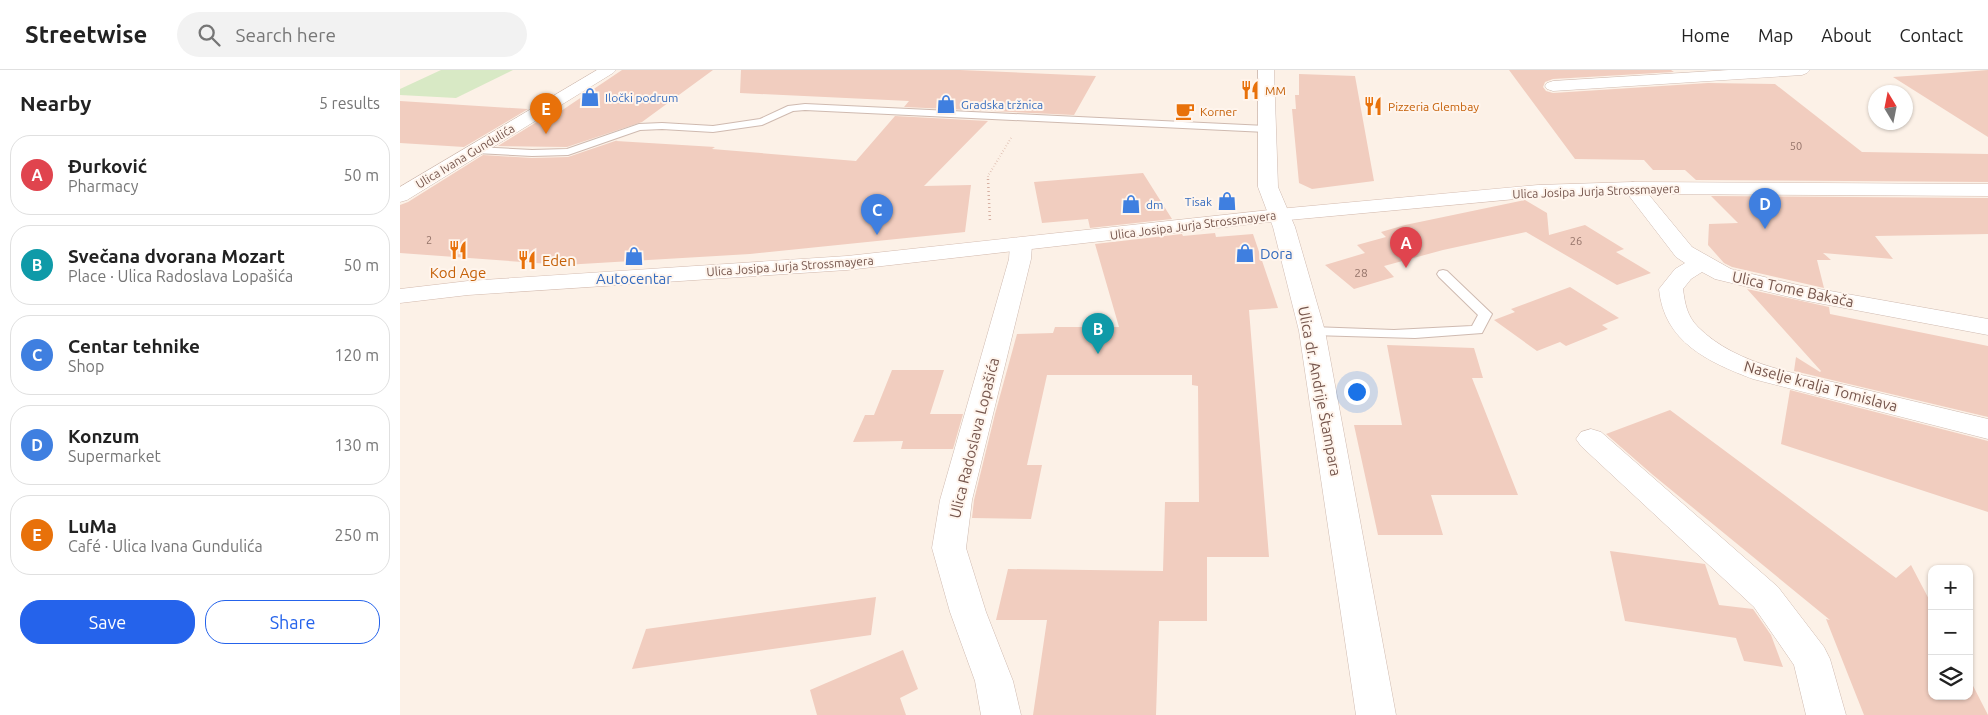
<!DOCTYPE html>
<meta charset="utf-8">
<style>
:root{--surface:#fff;--page:#f2f2f2;--text:#222;--muted:#767676;--line:#e0e0e0;--accent:#2563eb}
body{margin:0;font-family:Ubuntu,sans-serif;background:var(--page);color:var(--text)}
.controls{position:absolute;right:15px;bottom:15px;display:grid;overflow:hidden;border-radius:10px;box-shadow:0 1px 4px #0004}
.controls button{width:45px;height:45px;display:grid;place-items:center;padding:0;border:0;border-bottom:1px solid var(--line);background:var(--surface);color:var(--text);font:25px sans-serif}
.compass{position:absolute;left:1468px;top:15px;width:45px;height:45px;border-radius:50%;background:var(--surface);box-shadow:0 1px 4px #0004;rotate:350deg}
.you{position:absolute;left:956px;top:321px;width:18px;height:18px;margin:-12px;border:4px solid #fff;border-radius:50%;background:#1a73e8;box-shadow:0 0 0 8px #1a73e833}
.badge{display:grid;place-items:center;width:32px;height:32px;border-radius:50%;background:var(--accent);color:#fff;font-size:16px;font-weight:700}
.pin{position:absolute;translate:-50% -41px;filter:drop-shadow(0 1px 2px #0008)}
.pin::after{content:'';position:absolute;top:26px;width:18px;height:15px;background:inherit;clip-path:polygon(0 0,100% 0,50% 100%)}
.list{margin:0;padding:0;list-style:none}
h2{display:flex;justify-content:space-between;align-items:center;height:65px;margin:0;padding:0 20px;font-size:21px}
h2 small{font-size:16px;font-weight:400;color:var(--muted)}
.list li{display:grid;grid-template-columns:32px 1fr auto;gap:15px;align-items:center;box-sizing:border-box;height:80px;margin:0 10px 10px;padding:0 10px;border:1px solid var(--line);border-radius:20px}
.list b{display:block;font-size:19px;white-space:nowrap}
.list p{margin:0;font-size:16px;white-space:nowrap;color:var(--muted)}
.list em{font-size:16px;font-style:normal;color:var(--muted)}
.actions{display:flex;gap:10px;padding:15px 20px}
.actions a{flex:1;padding:11px 0;border:1px solid var(--accent);border-radius:20px;text-align:center;font-size:18px;color:var(--accent)}
.actions .main{background:var(--accent);color:#fff}
.icon{flex:none;width:28px;height:28px;fill:none;stroke:currentColor;stroke-width:2;stroke-linecap:round;stroke-linejoin:round}
.map{position:relative;flex:none;width:1588px;height:645px;overflow:hidden}
header{display:flex;align-items:center;gap:30px;box-sizing:border-box;height:70px;padding:0 25px;background:var(--surface);border-bottom:1px solid var(--line)}
header strong{font-size:24px}
nav{display:flex;gap:28px;margin-inline-start:auto;font-size:18px}
.search{width:350px;height:45px;background:var(--page);display:flex;align-items:center;gap:12px;box-sizing:border-box;padding:0 18px;border-radius:28px;color:var(--muted);font-size:19px}
main{display:flex}
aside{flex:1;background:var(--surface)}
.map>svg:first-child{display:block}
</style>
<header>
<strong>Streetwise</strong>
<div class="search"><svg class="icon" aria-label="search" viewBox="0 0 24 24"><circle cx="10" cy="10" r="6"/><path d="M15 15l6 6"/></svg>Search here</div>
<nav><a>Home</a><a>Map</a><a>About</a><a>Contact</a></nav>
</header>
<main>
<aside>
<h2>Nearby<small>5 results</small></h2>
<ul class="list">
<li><span class="badge" style="background:#e0444e">A</span><div><b>Đurković</b><p>Pharmacy</p></div><em>50 m</em></li>
<li><span class="badge" style="background:#0f9aa8">B</span><div><b>Svečana dvorana Mozart</b><p>Place · Ulica Radoslava Lopašića</p></div><em>50 m</em></li>
<li><span class="badge" style="background:#3f7fe0">C</span><div><b>Centar tehnike</b><p>Shop</p></div><em>120 m</em></li>
<li><span class="badge" style="background:#3f7fe0">D</span><div><b>Konzum</b><p>Supermarket</p></div><em>130 m</em></li>
<li><span class="badge" style="background:#e8710a">E</span><div><b>LuMa</b><p>Café · Ulica Ivana Gundulića</p></div><em>250 m</em></li>
</ul>
<div class="actions"><a class="main">Save</a><a>Share</a></div>
</aside>
<div class="map">
<svg width="1588" height="645" viewBox="0 0 1588 645">
<rect width="100%" height="100%" fill="#fcf1e7"/>
<path fill="#d8e9c5" d="M41,0H113L56,28L0,25V19Z"/>
<path fill="#f1cdbf" d="M222,0H313L242,52L167,77L98,76L156,40L161,41Z
M341,0H560L696,6L674,45L504,37L509,31L340,23Z
M1109,0H1271L1274,2L1153,9L1145,12L1143,17L1146,21L1153,23L1308,13L1375,14L1462,82L1588,84V112L1296,110L1285,100H1253L1244,90L1175,89Z
M1588,0V67L1493,7L1551,3Z
M899,4L955,6L974,111L912,119L899,113L892,39H896L895,25H899Z
M0,31L128,39L64,77L0,73Z
M495,46L588,51L524,116L571,115L565,162L350,184L164,195L0,183V135L8,132L83,85L132,88L168,87L218,70L216,71L315,77L312,79L456,91Z
M743,103L772,149L690,158L688,149L642,153L634,112Z
M1311,126L1588,128V164L1475,166L1493,189L1423,183L1431,190H1417L1424,218L1332,197L1324,193L1308,175L1309,154L1338,153Z
M1125,130L1147,143L1149,165L1185,155L1224,179L1216,182L1251,203L1217,215L1126,162L1043,180L984,196L994,207L954,219L925,195L965,183L957,175L986,167L981,162L1005,155Z
M815,163L816,167L853,164L878,238L849,240L869,487H807V551H759L756,645H633L647,550H596L608,499L763,501L765,432H799L798,316L792,315V305H647L627,395H642L631,449L572,448L574,430L595,344L617,264L653,263L655,257H719L695,174L782,164L783,166Z
M1170,217L1219,248L1202,255L1208,259L1166,276L1160,272L1137,281L1094,250L1115,242L1111,239Z
M1347,219L1429,237L1430,244L1588,276V347L1394,301L1396,287L1420,302L1421,301Z
M987,275L1074,278L1083,308H1072L1118,425H1031L1043,465H978L954,355H1002Z
M492,300H544L530,344H563L553,379H501L503,371L453,372L465,345H474Z
M1390,320L1588,371V442L1381,374Z
M1270,340L1496,508L1511,495L1532,535V626H1569V608L1588,645H1464L1426,549L1430,550L1253,405L1206,364Z
M1210,481L1305,494L1319,535L1353,539L1371,565L1383,597L1344,591L1336,568L1225,551Z
M476,527L471,565L232,599L246,559Z
M503,580L518,619L500,628L506,645H417L410,620Z"/>
<g fill="none" stroke-linecap="round" stroke-linejoin="round">
<g stroke="#cfbab0" stroke-width="2">
<path id="service" d="M405,34L866,56L871,59L866,62L405,40L393,41L362,55L313,62L262,59L240,60L168,85L132,86L76,83L71,80L76,77L132,80L167,79L239,54L262,53L313,56L360,49L388,36Z
M1043,200L1047,201L1092,244L1082,263L1015,268L912,265L905,261L912,257L994,260L1072,256L1078,245L1039,207L1037,204L1039,201Z"/>
</g>
<g stroke="#cfbab0" stroke-width="1">
<path id="minor" d="M197,0H216L213,3L7,130L0,132V117Z
M858,0H874L878,117L895,157L925,261L996,645H956L899,261L873,157L858,117Z
M1329,0H1410L1407,3L1402,5L1153,21L1147,19L1145,16L1147,13L1153,11Z
M1233,112L1240,114L1292,177L1331,199L1402,216L1588,249V265L1402,230L1315,209L1302,202L1291,209L1283,219C1285,234 1287,246 1298,257C1338,297 1402,304 1454,317C1499,328 1543,338 1588,349V369L1353,309C1308,292 1264,272 1259,219L1275,199L1285,193L1276,187L1223,118L1226,114Z
M621,168L629,170L632,175L631,189L572,430L566,478L586,542L613,611L621,645H581L575,611L550,542L532,478L540,430L609,189L610,175L613,170Z
M1191,359L1201,362L1378,517L1424,577L1430,589L1446,645H1406L1394,595L1354,537L1181,376L1176,369L1181,362Z"/>
</g>
<g stroke="#d2b9ad" stroke-width="1">
<path id="secondary" d="M1233,112L1588,114V126L1233,124L1138,127L878,151L447,200L68,225L0,233V219L68,211L447,186L878,139L1138,115Z"/>
</g>
<path stroke="#d6b0a2" stroke-width="2" stroke-dasharray="0.5 2.5" stroke-linecap="butt" d="M588,110V106L611,68"/>
<path stroke="#d6b0a2" stroke-width="2.5" stroke-dasharray="1 3" stroke-linecap="butt" d="M588,109L590,152"/>
<use href="#service" fill="#fff" fill-rule="evenodd"/>
<use href="#minor" fill="#fff" fill-rule="evenodd"/>
<use href="#secondary" fill="#fff" fill-rule="evenodd"/>
</g>
<defs>
<g id="restaurant-bare" transform="scale(1.5)"><path d="M-5-6h1v4h1v-4h1v4h1v-4h1v5L-1.5 .5V6h-2V.5L-5-1ZM5-6V6H3V1.5H1.5Q1.5-4 5-6Z" fill="#e8710a" stroke="#fff5ed" stroke-width="2.5" paint-order="stroke"/></g>
<g id="shop-bare" transform="scale(1.5)"><path d="M-5-2.5h2.3a2.7 3.5 0 0 1 5.4 0H5L5.5 6h-11ZM-1.5-2.5h3a1.5 2.3 0 0 0-3 0Z" fill="#3f7fe0" stroke="#fff5ed" stroke-width="2.5" paint-order="stroke"/></g>
<g id="cafe-bare" transform="scale(1.5)"><path d="M-5.5-4.5H6V0H3Q3 3.5 0 3.5H-2.5Q-5.5 3.5-5.5 0ZM3-3.2v2h1.7v-2ZM-6 4.5H4V6H-6Z" fill="#e8710a" stroke="#fff5ed" stroke-width="2.5" paint-order="stroke"/></g>
</defs>
<g fill-rule="evenodd">
<use href="#restaurant-bare" x="850" y="20"/>
<use href="#shop-bare" x="190" y="27"/>
<use href="#shop-bare" x="546" y="34"/>
<use href="#restaurant-bare" x="973" y="36"/>
<use href="#cafe-bare" x="785" y="41"/>
<use href="#shop-bare" x="827" y="131"/>
<use href="#shop-bare" x="731" y="134"/>
<use href="#restaurant-bare" x="58" y="180"/>
<use href="#shop-bare" x="845" y="183"/>
<use href="#shop-bare" x="234" y="186"/>
<use href="#restaurant-bare" x="127" y="190"/>
</g>
<g text-anchor="middle" dominant-baseline="central" stroke-width="4" stroke-linejoin="round" paint-order="stroke">
<g font-size="11" fill="#947369">
<text x="1396" y="76">50</text>
<text x="29" y="170">2</text>
<text x="1176" y="171">26</text>
</g>
<g font-size="12" fill="#c56008" stroke="#fff5ed" text-anchor="start">
<text x="865" y="20">MM</text>
<text x="988" y="36">Pizzeria Glembay</text>
<text x="800" y="41">Korner</text>
</g>
<g font-size="12" fill="#366cbe" stroke="#fff5ed" text-anchor="start">
<text x="205" y="27">Iločki podrum</text>
<text x="561" y="34">Gradska tržnica</text>
<text x="812" y="131" text-anchor="end">Tisak</text>
<text x="746" y="134">dm</text>
</g>
<g font-size="12" fill="#75554c" stroke="#fff5ed">
<text transform="translate(65 86) rotate(-31)">Ulica Ivana Gundulića</text>
<text transform="translate(1196 121) rotate(-2)">Ulica Josipa Jurja Strossmayera</text>
<text transform="translate(793 155) rotate(-7)">Ulica Josipa Jurja Strossmayera</text>
<text transform="translate(390 196) rotate(-4)">Ulica Josipa Jurja Strossmayera</text>
</g>
<g font-size="12" fill="#947369">
<text x="961" y="202">28</text>
</g>
<g font-size="15" fill="#366cbe" stroke="#fff5ed" text-anchor="start">
<text x="860" y="183">Dora</text>
<text x="234" y="208" text-anchor="middle">Autocentar</text>
</g>
<g font-size="15" fill="#c56008" stroke="#fff5ed" text-anchor="start">
<text x="142" y="190">Eden</text>
<text x="58" y="202" text-anchor="middle">Kod Age</text>
</g>
<g font-size="15" fill="#75554c" stroke="#fff5ed">
<text transform="translate(1393 219) rotate(12)">Ulica Tome Bakača</text>
<text transform="translate(1421 316) rotate(15)">Naselje kralja Tomislava</text>
<text transform="translate(920 321) rotate(79)">Ulica dr. Andrije Štampara</text>
<text transform="translate(574 368) rotate(-76)">Ulica Radoslava Lopašića</text>
</g>
</g>
</svg>
<div class="controls">
<button>+</button>
<button>−</button>
<button><svg class="icon" aria-label="layers" viewBox="0 0 24 24"><path d="M12 4l9 5-9 5-9-5zM3 14l9 5 9-5"/></svg></button>
</div>
<svg class="compass" viewBox="-18 -18 36 36"><path d="M0-13l5 13h-10z" fill="#e53935"/><path d="M0 13l5-13h-10z" fill="#767676"/></svg>
<div class="you"></div>
<div class="pin badge" style="left:1006px;top:198px;background:#e0444e">A</div>
<div class="pin badge" style="left:698px;top:284px;background:#0f9aa8">B</div>
<div class="pin badge" style="left:477px;top:165px;background:#3f7fe0">C</div>
<div class="pin badge" style="left:1365px;top:159px;background:#3f7fe0">D</div>
<div class="pin badge" style="left:146px;top:64px;background:#e8710a">E</div>
</div>
</main>
